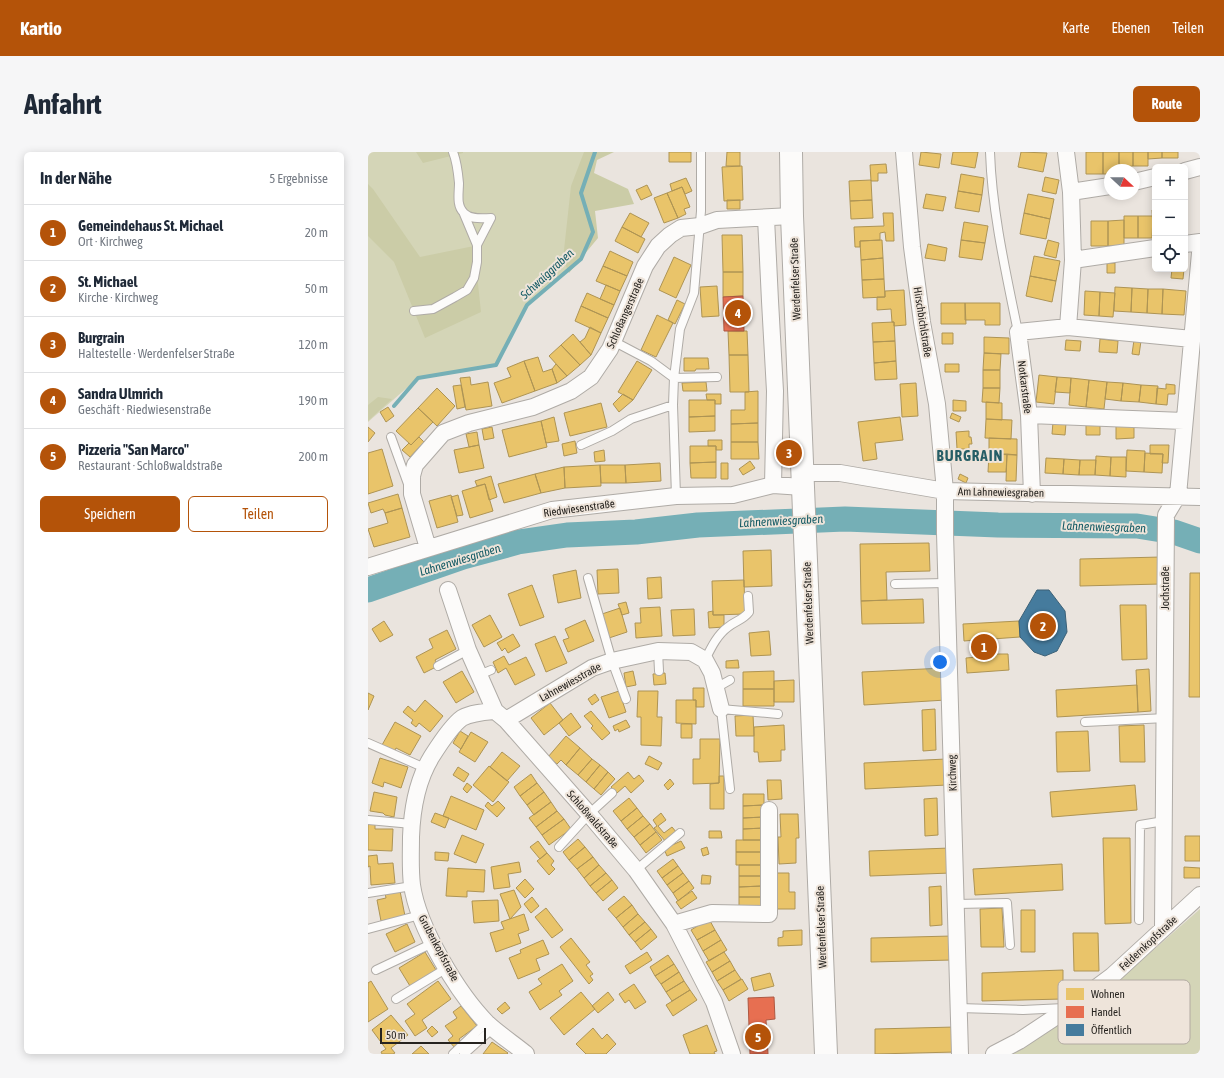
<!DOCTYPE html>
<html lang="de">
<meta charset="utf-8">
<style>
:root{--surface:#fff;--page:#f6f6f7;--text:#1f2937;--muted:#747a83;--line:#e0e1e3;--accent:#b45309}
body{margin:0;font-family:"Asap Condensed",sans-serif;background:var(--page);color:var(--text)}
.controls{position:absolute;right:12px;top:12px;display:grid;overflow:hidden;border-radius:6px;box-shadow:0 2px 10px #0003}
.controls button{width:36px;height:36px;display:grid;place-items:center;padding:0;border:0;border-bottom:1px solid var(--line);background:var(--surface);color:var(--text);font:20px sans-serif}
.compass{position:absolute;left:736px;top:12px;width:36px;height:36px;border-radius:50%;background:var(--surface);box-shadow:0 2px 10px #0003;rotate:112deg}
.scale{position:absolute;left:12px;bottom:10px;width:106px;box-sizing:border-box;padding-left:4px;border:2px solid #26231f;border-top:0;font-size:11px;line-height:14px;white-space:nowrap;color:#26231f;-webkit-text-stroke:3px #eee4da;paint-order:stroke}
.you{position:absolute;left:572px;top:510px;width:14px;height:14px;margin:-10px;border:3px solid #fff;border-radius:50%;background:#1a73e8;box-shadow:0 0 0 6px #1a73e833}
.badge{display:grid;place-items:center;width:26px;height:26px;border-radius:50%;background:var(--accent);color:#fff;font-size:13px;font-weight:700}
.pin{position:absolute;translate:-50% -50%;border:2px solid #fff;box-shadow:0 1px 4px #0006}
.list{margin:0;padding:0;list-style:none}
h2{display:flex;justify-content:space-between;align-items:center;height:52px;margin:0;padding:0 16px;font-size:17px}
h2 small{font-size:13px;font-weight:400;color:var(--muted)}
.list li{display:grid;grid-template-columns:26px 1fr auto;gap:12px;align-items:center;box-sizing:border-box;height:56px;padding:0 16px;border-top:1px solid var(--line)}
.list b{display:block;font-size:15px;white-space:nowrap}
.list p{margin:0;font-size:13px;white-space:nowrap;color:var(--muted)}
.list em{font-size:13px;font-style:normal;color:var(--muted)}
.actions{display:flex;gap:8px;padding:12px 16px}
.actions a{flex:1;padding:9px 0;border:1px solid var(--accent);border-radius:6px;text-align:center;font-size:14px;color:var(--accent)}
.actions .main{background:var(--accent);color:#fff}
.icon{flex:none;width:22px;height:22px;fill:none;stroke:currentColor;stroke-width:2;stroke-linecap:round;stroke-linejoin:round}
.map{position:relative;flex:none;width:832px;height:902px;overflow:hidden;border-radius:6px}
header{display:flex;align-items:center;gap:24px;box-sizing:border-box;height:56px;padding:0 20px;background:var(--accent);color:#fff}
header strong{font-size:19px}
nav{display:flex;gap:22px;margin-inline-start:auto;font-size:14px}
.intro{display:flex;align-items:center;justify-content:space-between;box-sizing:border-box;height:96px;padding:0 24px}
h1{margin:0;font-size:28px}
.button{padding:10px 18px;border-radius:6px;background:var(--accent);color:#fff;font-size:14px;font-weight:700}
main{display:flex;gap:24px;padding:0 24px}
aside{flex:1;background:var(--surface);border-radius:6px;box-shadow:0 2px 10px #0003}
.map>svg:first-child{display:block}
</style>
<header>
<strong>Kartio</strong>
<nav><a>Karte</a><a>Ebenen</a><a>Teilen</a></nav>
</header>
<div class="intro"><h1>Anfahrt</h1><a class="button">Route</a></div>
<main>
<aside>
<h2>In der Nähe<small>5 Ergebnisse</small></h2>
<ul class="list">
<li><span class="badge">1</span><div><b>Gemeindehaus St. Michael</b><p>Ort · Kirchweg</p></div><em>20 m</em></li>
<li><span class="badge">2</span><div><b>St. Michael</b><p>Kirche · Kirchweg</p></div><em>50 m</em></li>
<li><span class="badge">3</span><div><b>Burgrain</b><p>Haltestelle · Werdenfelser Straße</p></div><em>120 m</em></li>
<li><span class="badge">4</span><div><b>Sandra Ulmrich</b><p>Geschäft · Riedwiesenstraße</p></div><em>190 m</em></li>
<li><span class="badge">5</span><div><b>Pizzeria &quot;San Marco&quot;</b><p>Restaurant · Schloßwaldstraße</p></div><em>200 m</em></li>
</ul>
<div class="actions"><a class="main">Speichern</a><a>Teilen</a></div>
</aside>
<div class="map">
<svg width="832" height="902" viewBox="0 0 832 902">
<rect width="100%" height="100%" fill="#eae4de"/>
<path fill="#d4d5b7" d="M0,0H226L213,107L158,153L127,212L50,226L0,270Z
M832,757V902H642L756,824Z"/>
<path fill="#cbcca7" d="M48,0H95V1L55,11Z
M216,0H246L229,8L226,21L260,37L266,52L227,59L230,86L201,121L195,107L203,34Z
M0,32L5,37L52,105L106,94L113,160L57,186L26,110L0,84Z
M10,245L24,247L0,269V253Z"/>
<path fill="#e9c46a" stroke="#ae9454" d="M301,0H323V10H301Z
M359,0H372V14H358Z
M553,0L573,2L571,16L551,13Z
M585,0H610L607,16L583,12Z
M653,0L679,1L675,20L650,15Z
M718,0H735V22H718Z
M735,0H751V18H742V22H735Z
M751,0H765V14L751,15Z
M765,0H780V14H765Z
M780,0H794V6L780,7Z
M794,0H810V6H794Z
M518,12L519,21H510V29H503L502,13Z
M374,14L375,48L356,49L354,15Z
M593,22L616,26L614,43L590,39Z
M677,25L691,28L688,42L674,39Z
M318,26L324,39L317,42L314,35L304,39L302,32Z
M503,28L504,48L482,49L481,29Z
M279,33L284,43L273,48L268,38Z
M314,35L322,55L316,57L318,62L310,66L299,41Z
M590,39L614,43L611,60L587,56Z
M299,41L310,66L296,71L286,46Z
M558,42L578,45L575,59L555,56Z
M660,42L686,47L682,67L656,61Z
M359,48H372V57H359Z
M504,48L505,66L483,67L482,49Z
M784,58H787V78H785Z
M262,61L281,71L273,85L254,75Z
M515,61H525L526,89H518L517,80L512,81V88L492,89V95H487L486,75L516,74Z
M656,61L682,67L678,87L652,82Z
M756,64H770V86H756Z
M770,64H785L784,86H770Z
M756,68V94H740V69Z
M723,69H740V94H723Z
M596,70L620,74L617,91L593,88Z
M254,75L277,87L270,101L247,89Z
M354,83H374L375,120H355Z
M514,88L515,106L493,108L492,89Z
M593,88L617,91L614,108L591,105Z
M680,88L691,91L688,106L676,103Z
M560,92L579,96L577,109L557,106Z
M242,99L265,110L259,124L235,114Z
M666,104L692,109L688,129L662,124Z
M306,105L323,113L308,146L291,138Z
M515,106L516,127L494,128L493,108Z
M739,111H747V121H739Z
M235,114L259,124L252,139L228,129Z
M804,117H816L815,127L803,126Z
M355,120H375V144L355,145Z
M662,124L688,129L684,150L658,144Z
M516,127L517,145L495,146L494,128Z
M238,133L252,139L246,153L232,147Z
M349,134L351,164L334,165L332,135Z
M747,135L764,136L763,160L746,159Z
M764,136L780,137L779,161L763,160Z
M780,137H795L794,162L779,161Z
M795,137L818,139L816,163L794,162Z
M536,138L538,173L526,174V170H524L523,157L509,158V145H517V139Z
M717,139L732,140L731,164L716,163Z
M732,140L747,141L745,165L731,164Z
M219,141L246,153L240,166L213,154Z
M309,148L317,152L307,172L300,168Z
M573,151H597L598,172H573Z
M597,151H632V173H617V168H597Z
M213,154L240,166L233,181L207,169Z
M289,163L305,171L288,205L273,198Z
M526,170L527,189L505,190L504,171Z
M222,175L233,181L223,203L212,190L217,186Z
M360,179H379L380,203H361Z
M574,181H585V192H574Z
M205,182L223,203L212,213L193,193Z
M616,185L641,186V202L616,201Z
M732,187L750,189L749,201L731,200Z
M698,188L713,189L712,199L697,198Z
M766,188L773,189L771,203L764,202Z
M527,189L528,209L506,211L505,190Z
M193,193L212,213L199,224L181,204Z
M616,201L633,202L632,218H615Z
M361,203H380L381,240H362Z
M170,205L175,220L184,217L189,231L167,239L156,209Z
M316,206H340L341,217H328L327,219H316Z
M156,209L167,239L134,251L126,231L143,225L139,216Z
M269,209L284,218L265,248L250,240Z
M528,209L529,227L507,228L506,211Z
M188,212L199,224L189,231L184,217Z
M577,212H591V220H577Z
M615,218H632V236H615Z
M671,223L689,225L686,252L668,250Z
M102,225L103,233L120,230L124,254L98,258L92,226Z
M689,225L703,226L702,241L687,240Z
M703,226L721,228L718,255L701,253Z
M721,228L739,230L736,257L718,255Z
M338,230L339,239H315L314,231Z
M739,230L755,231L753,249L737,247Z
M548,231L550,264L534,265L532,232Z
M755,231L773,233L771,250L753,249Z
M798,232L807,233V242H800L799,253L788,252L789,236L798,237Z
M93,233L97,255L89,257L85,234Z
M773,233L790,234L788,252L771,250Z
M69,236L87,254L69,274L50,256Z
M615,236H632L631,251L614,250Z
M390,239V271L363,272V258H377V240Z
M255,242L265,248L251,260L245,252Z
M338,242H353V252H347V248H339Z
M321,248H347V264L321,265Z
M585,248L598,249V259H585Z
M618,250L634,251V268L618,267Z
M233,251L239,275L202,284L196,261Z
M20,255L26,264L18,270L12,260Z
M50,256L65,270L43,293L28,279Z
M584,261L593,265L591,270L582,266Z
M347,264V279L321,280V265Z
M186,265L191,289L178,291L173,269Z
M532,265L535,288L507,291L509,307L495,309L490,270Z
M618,267L644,268L643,287L617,286Z
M173,269L179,295L141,305L134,278Z
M685,270L698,271L697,283L684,282Z
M390,271V290H363V272Z
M718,271H732V283H718Z
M748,273H766V286L748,287Z
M0,275L7,281L0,290Z
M124,275L126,286L116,288L114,277Z
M601,279V285H603L604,292H601V297H589L588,280Z
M109,280L111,293L101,295L98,282Z
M51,285L56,290L42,305L34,298L41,291L43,293Z
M621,286L649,287V303L621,302Z
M340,288H354V298H348V294H340Z
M207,289L209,301L196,304L194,292Z
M363,290H390L391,307H363Z
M111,293L116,316L91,321L86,298Z
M782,293H801L800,311H794L795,302H782Z
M322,294H348V310L322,311Z
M14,297L25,334L0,342V301Z
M236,298L237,309L227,310L226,300Z
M759,298L777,299L776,320L758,319Z
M777,301L795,302L794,321L776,320Z
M621,302H639L638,320H620Z
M639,302L649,303L648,329H638Z
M728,304L743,305L742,324L727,323Z
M743,305H758V325L742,324Z
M678,306L696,307L695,322L677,321Z
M696,307L712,308L711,323L695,322Z
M712,308H728L727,323H711Z
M382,309L387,316L375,323L371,317Z
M348,310V326H323L322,311Z
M292,311L293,329L258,331L257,313Z
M353,311H360V327H353Z
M232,313H257L258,331H233Z
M232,313L233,334L197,336L196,315Z
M196,315L197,336L173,341L167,322Z
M167,322L173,341L136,351L130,332Z
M592,322L600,326L598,331L590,327Z
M123,324L129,345L121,348L117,332L109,334L107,329Z
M117,332L125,359L102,366L94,339Z
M30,342L34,356L17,361L15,357L3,361L0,351Z
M83,343L90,370L69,376L61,349Z
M90,343L95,363L89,364L83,345Z
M34,356L42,385L6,395L0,377L20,371L17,361Z
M561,391L562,419L518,420L519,448L493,449L492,392Z
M403,398L404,434L376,435L375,399Z
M793,405V432L712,434V407Z
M250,417L251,441L230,442L229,418Z
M208,418L213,446L190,451L185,423Z
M822,421H832V545H821Z
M293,425L294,446L280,447L279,426Z
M376,428L377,462L345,463L344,429Z
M164,433L176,465L152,474L140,442Z
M555,447L556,471L494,472L493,449Z
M258,450L261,461L254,463L250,452Z
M752,453H778L779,507L754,508Z
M292,455L294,484L268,486L267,471H273L272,456Z
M252,456L259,480L241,486L234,462Z
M326,457L327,483L305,484L303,458Z
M345,459V463H356V475L341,476L340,460Z
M122,463L134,485L116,495L104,473Z
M217,468L226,489L200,500L195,488L201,486L197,477Z
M16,469L25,483L12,490L4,477Z
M651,469L652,485L624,487L625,502H640L641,518L599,521L598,506L609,505L608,488L596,489L595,472Z
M79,478L88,497L67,508L70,514L56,521L48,505L65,496L61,487Z
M401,479L403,503L383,504L381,481Z
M145,482L152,494L140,501L137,496L134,499L129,491Z
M187,484L199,511L178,520L167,492Z
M136,504L141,513L158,505L167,523L147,533L138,516L130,521L125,510Z
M370,508L371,516H358V509Z
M576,516L578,548L496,553L494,520Z
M781,517L783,559L770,560L768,518Z
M94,519L106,540L88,551L75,530Z
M265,519L268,533L258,535L256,521Z
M406,519V537H375V520Z
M297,521L298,532L286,533L285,522Z
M426,528V550H406V529Z
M769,533L770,560L689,565L688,538Z
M325,536H336V555H328V548H325Z
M375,537H406V554H375Z
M251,539L258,560L241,566L233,545Z
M270,539H290L289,565H294L293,594L273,593V565H269Z
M0,541L6,544L0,558Z
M227,542L231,548L224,553L220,547Z
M57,548L75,564L62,580L51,571L48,575L43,571L45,568L35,560L40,554L47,560Z
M308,548H328V572L308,571Z
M182,551L195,568L176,583L163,566Z
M567,557L568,598L555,599L554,558Z
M223,559L242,581L234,588L223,576L225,574L216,564Z
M203,561L213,575L201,584L191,571Z
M385,563L386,584H368L367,564Z
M258,568L262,575L251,580L250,577L247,579L245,574Z
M27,570L53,584L42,603L28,596L26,600L14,593Z
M313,572H324V586H313Z
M416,573L417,598H413V609L391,610L390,600H386V575Z
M776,573L777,610H752L751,574Z
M92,579L100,584L93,597L85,591Z
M720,579L722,619L689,620L688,580Z
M103,580L120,590L107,610L91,600Z
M198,584L212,596L198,613L193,608L189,612L180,605Z
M332,587H352L351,631L325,632V607H332Z
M212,596L224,607L210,623L198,613Z
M134,600L152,614L139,629L122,615Z
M281,604L294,611L290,618L277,612Z
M12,606L40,615L33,636L16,630L15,635L4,631Z
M224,607L232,613L218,630L210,623Z
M578,607L579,633L497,637L496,611Z
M232,613L240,620L226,637L218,630Z
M121,614L141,630L125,650L105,633Z
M90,615L101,622L96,630L85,623Z
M240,620L247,627L233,643L226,637Z
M260,620L266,627L271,623L276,629L263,641L257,634L249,641L243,635Z
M163,622L169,631L152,644L146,635Z
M351,624H356V657H342V632L351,631Z
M302,627L306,632L300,638L296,633Z
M399,628H413L414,647L400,648Z
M99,631L104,635L99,641L95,637Z
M169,631L176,640L159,653L152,644Z
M767,633L769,658L684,665L682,640Z
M6,640L29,645L26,665L17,663L15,661L2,659Z
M176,640L183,650L166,663L159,653Z
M375,642H396V653L375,654Z
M83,644L116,658L108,678L75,664Z
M261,646L269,656L253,669L245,659Z
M569,646L570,683L557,684L556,647Z
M130,649L137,656L129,665L117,654L120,650L124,654Z
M183,650L189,659L168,675L161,666Z
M396,653V665L375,666V654Z
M269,656L275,664L259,677L253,669Z
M189,659L196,667L174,683L168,675Z
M67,661L81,666L77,676L63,670Z
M293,661L298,668L290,674L296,681L304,675L309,681L298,690L286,676L289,674L285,668Z
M412,662H430L431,686H428V711L411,712L410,685H413Z
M275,664L282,672L266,685L259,677Z
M396,665V676L375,677V666Z
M196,667L203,677L181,693L174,683Z
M0,671H7V677H25L24,699L0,698Z
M282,672L288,680L272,693L266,685Z
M396,676V688H375V677Z
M341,679H353L354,686H341Z
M288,680L294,688L278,701L272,693Z
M94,683L116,692L108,711L86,702Z
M817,684H832V709H817Z
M735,686H762L763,771L737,772Z
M210,687L217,695L201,708L195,700Z
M368,688H396L394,700H368Z
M170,689L179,701L172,707L162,695Z
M313,689L317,696L299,704L296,697Z
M217,695L225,705L209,717L201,708Z
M339,695L341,702L335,704L333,697Z
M582,696L583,721L502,724L501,699Z
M67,700L81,701L80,709L67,708Z
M368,700H394V713H368Z
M179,701L186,709L183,713L187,717L181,723L169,709Z
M9,703L10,712L25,711L27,731L3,733L2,714L0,715V704Z
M225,705L231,713L216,726L209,717Z
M305,707L310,714L294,726L289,719Z
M151,710L153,720L140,722L142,735L126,737L123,715Z
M694,712L695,738L607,743L605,717Z
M231,713L238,721L222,734L216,726Z
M371,713H394V724H371Z
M310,714L315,721L299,733L294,726Z
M816,715L832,716V726H816Z
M80,716L117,718L116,740L99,739V745L78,744Z
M238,721L244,728L228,741L222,734Z
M315,721L321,729L305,741L299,733Z
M407,721H421V740H427V757H407Z
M334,723L343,724L342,732H333Z
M371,724H394V734L371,735Z
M157,727L166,737L157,746L148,736Z
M244,728L250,736L235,749L228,741Z
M321,729L326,736L310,749L305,741Z
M394,734V745H371V735Z
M573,734L574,773L562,774L561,735Z
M146,738L153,755L142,767L132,742Z
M32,739L37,764L13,769L9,748L18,746L17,741Z
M324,739L329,746L313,757L308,750Z
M256,744L264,753L248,766L240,757Z
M164,745L171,754L163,761L156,752Z
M371,745H394V756H371Z
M130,748L131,769L106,771L104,749Z
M264,753L270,762L255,775L248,766Z
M178,756L195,778L184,786L167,765Z
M634,756L636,795H613L612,757Z
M653,758H667V800H653Z
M156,762L161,778L150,782L153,791L128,800L122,781L136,777L133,770Z
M270,762L277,770L261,783L255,775Z
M341,767L347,778L329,788L323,778Z
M277,770L283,777L267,790L261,783Z
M39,772L47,790L27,800L18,782Z
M283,777L289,785L273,798L267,790Z
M347,778L353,788L335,799L329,788Z
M434,778V793L410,794V786L415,785V779Z
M705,781H730L731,819H706Z
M584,784V808L503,810V786Z
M203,786L222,810L218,813L225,822L222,824L225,828L221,832L192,795Z
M175,788L181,802L168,807L172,818L150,827L141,806L153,801L152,798Z
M353,788L359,798L341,809L335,799Z
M57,800L68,818L42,834L31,816Z
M279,800L284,808L262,822L257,814Z
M356,800L362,809L344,820L338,810Z
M300,803L306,812L287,824L282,815Z
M362,809L367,818L349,829L344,820Z
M194,812L205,829L191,839L194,843L172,858L161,840L174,832L170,827Z
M306,812L311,820L293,832L287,824Z
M367,818L373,827L355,838L349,829Z
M695,818V847L614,849V821Z
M311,820L316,829L298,840L293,832Z
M402,821L406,834L386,839L383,826Z
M374,827L380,837L361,849L355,838Z
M3,829L20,857L0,870V831Z
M70,829L83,847L54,868L59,876L47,884L37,869L47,862L39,852Z
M316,829L322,838L304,849L298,840Z
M266,832L278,850L267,857L261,848L257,851L251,842Z
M322,838L329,848L305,864L298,853Z
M213,840L227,857L196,883L182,866Z
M240,840L246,848L230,861L224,854Z
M137,850L142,856L134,862L129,857Z
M93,854L109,874L91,887L94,891L87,896L80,888L85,884L77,874L89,866L85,860Z
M23,863L40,883L23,896L27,901L25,902H14L13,900L18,897L4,878Z
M339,873L349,899L346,900L347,902H322L315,883Z
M64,874L70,880L64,885L59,879Z
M587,875L588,900L507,902V877Z
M225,876L234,887L239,882L248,892L238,902H218L208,892Z
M124,890L140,901L139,902H115Z
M53,894L61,902H44Z"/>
<path fill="#e76f51" stroke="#ad5842" d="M375,144L376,179H356L355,145Z
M406,845L407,867L398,868L400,902H382L380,846Z"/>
<path fill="#457b9d" stroke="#3c6177" d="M669,438H681L697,459L699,480L689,499L677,504L666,500L652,485L651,469Z"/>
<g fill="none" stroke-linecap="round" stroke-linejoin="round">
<path stroke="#75afb6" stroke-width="4" d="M26,254L50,226L128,213L159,153L213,107L225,80L213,41L227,0"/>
<path stroke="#75afb6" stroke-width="25" d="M0,438L95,405L150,390L199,383L268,380L330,373L477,367L630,373L769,374L806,380L832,389"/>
<g stroke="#afaba6" stroke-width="10">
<path id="lane" d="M85,0C89,10 90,20 91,31C91,41 88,54 96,61C103,68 115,66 123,66L109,93
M622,0C624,60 638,121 650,180
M46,159L65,157L87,145L99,138L106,126L109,110V93L96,62
M245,189L283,209L306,226L349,225
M23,285L40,332
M213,293L244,279L263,267L305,253
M308,344L305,253L306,226L312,177L326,141L333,59V0
M220,426L244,509L258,547
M527,432L578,431
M290,499L291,519
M337,508C343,496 349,483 360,475C367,469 375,468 381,460L380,444
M70,514L100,498
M111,523L123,518
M348,536L362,528
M717,570L798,566
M0,591L57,616
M362,637L353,557L410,562
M0,668L44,672
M191,695L221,662L244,641
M268,718L312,681
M0,741L44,734
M588,752L639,751L642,793
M771,768L772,673L796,669
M0,777L52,763
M8,818L65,791
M28,847L79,816
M591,856L655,858L696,856
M85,902L119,870
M96,902L125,876"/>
</g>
<g stroke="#afaba6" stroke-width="18">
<path id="street" d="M536,0L544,95L554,170L569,252L577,339V381L592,902
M817,19L832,15
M766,30L787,25
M703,40L742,34
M398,66L402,149L407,239L405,333
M817,92L832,90
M705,108L787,96
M700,175L824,187
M661,263L816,269
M435,321H472L577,339L832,345
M664,342L661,263L650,180L700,175L705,108L703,40L698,0
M60,396L44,342V324L47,313L75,281L101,271L165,255L203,239L223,225L242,197L277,114L290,94L302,83L313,76L332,74L349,68L424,64
M0,415L184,358L308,344L365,343L405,333L435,335
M80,438L100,498L127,559L138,568L221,662L268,718L306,772L346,850L364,902
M127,559C116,560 103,561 94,566C84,573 71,593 64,604C49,628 44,657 43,685C43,701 42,717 44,733C50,775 90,842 120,872C132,883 146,892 158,902
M138,568L224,516L244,509L290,499L323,500L337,508L344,521L353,557
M306,772L344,761L401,762V658
M795,776L798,363L810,343L832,101
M626,902L651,889L701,856L744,824L832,743"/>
</g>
<g stroke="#afaba6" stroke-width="24">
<path id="secondary" d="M423,0L424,64L458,902"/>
</g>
<use href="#lane" stroke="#fcfbfa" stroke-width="8"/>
<use href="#street" stroke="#fcfbfa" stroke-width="16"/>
<use href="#secondary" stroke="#fcfbfa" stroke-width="22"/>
</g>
<g text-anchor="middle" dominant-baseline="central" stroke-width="4" stroke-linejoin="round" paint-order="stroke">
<g font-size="11" fill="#26231f" stroke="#eee4da">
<text transform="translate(427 127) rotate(-92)">Werdenfelser Straße</text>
<text transform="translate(257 161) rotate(-66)">Schloßangerstraße</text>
<text transform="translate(555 170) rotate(81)">Hirschbichlstraße</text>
<text transform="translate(657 235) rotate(83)">Notkarstraße</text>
<text transform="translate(633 340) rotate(1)">Am Lahnewiesgraben</text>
<text transform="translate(211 356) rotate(-8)">Riedwiesenstraße</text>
<text transform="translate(797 436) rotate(-90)">Jochstraße</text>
<text transform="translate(440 451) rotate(-92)">Werdenfelser Straße</text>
<text transform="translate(202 530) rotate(-29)">Lahnewiesstraße</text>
<text transform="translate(584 621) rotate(-92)">Kirchweg</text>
<text transform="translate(225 667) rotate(49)">Schloßwaldstraße</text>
<text transform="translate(453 775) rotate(-92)">Werdenfelser Straße</text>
<text transform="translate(780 791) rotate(-43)">Feldernkopfstraße</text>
<text transform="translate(71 796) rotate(62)">Grubenkopfstraße</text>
</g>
<g font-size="12" font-style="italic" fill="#135a64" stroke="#eee4da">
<text transform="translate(179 122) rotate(-43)">Schwaiggraben</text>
<text transform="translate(413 369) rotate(-3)">Lahnenwiesgraben</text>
<text transform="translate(736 375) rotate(2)">Lahnenwiesgraben</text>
<text transform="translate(92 408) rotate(-17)">Lahnenwiesgraben</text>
</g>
<g font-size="15" font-weight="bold" letter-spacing="1" fill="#265e66" stroke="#eee4da">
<text x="602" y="303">BURGRAIN</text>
</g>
</g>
<rect x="690" y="828" width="132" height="64" rx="6" fill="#eee4da" stroke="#b2aaa2" stroke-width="1"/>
<rect x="698" y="836" width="18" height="12" fill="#e9c46a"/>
<rect x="698" y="854" width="18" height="12" fill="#e76f51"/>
<rect x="698" y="872" width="18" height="12" fill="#457b9d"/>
<g font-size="11" fill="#26231f">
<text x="723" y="846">Wohnen</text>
<text x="723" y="864">Handel</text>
<text x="723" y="882">Öffentlich</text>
</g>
</svg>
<div class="controls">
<button>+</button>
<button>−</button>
<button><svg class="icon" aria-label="locate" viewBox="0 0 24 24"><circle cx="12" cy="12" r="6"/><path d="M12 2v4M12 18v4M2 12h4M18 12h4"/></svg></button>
</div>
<svg class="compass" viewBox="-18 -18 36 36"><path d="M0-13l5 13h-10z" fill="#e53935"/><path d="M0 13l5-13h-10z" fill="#747a83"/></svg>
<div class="scale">50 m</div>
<div class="you"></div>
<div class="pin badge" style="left:616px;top:495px">1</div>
<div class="pin badge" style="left:675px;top:474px">2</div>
<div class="pin badge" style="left:421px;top:301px">3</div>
<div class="pin badge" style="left:370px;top:161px">4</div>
<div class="pin badge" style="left:390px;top:885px">5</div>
</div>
</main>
